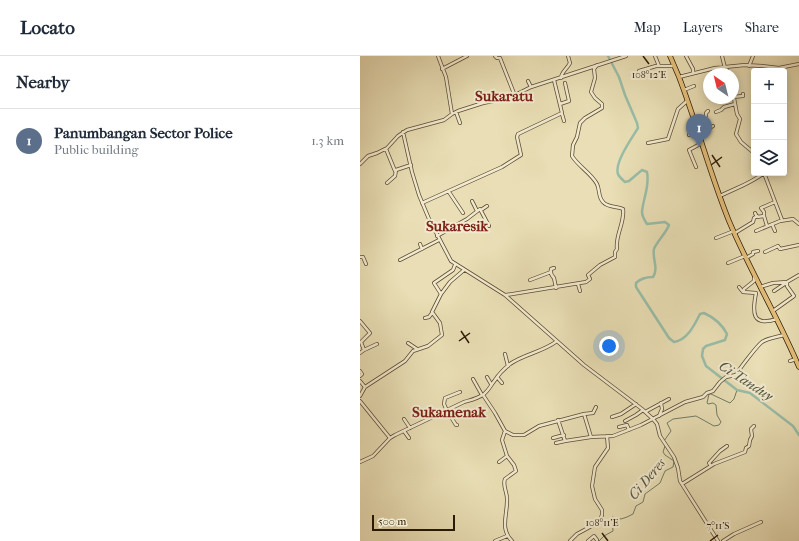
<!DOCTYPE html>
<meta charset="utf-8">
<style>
:root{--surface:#fff;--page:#f6f6f7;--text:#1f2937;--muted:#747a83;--line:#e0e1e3;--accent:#8f2418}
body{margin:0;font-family:"IM FELL French Canon",serif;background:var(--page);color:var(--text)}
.controls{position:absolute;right:12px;top:12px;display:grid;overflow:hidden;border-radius:4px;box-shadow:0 2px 10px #0003}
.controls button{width:36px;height:36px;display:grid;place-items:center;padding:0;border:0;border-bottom:1px solid var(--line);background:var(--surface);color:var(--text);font:20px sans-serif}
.compass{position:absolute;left:343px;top:12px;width:36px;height:36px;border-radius:50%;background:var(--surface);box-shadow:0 2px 10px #0003;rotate:325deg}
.scale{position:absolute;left:12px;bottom:10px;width:83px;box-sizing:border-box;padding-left:4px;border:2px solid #2d1a05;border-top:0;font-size:11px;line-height:14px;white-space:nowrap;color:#2d1a05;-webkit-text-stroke:3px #f1eacf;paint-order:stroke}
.you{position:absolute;left:249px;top:290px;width:14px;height:14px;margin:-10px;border:3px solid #fff;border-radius:50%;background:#1a73e8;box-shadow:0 0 0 6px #1a73e833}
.badge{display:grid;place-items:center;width:26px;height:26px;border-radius:50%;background:var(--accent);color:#fff;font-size:13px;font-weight:700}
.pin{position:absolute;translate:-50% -33px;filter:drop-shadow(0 1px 2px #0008)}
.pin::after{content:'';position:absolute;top:21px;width:14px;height:12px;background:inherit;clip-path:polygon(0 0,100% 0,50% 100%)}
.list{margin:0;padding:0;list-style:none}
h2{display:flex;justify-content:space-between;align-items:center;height:52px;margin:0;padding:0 16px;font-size:17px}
h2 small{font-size:13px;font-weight:400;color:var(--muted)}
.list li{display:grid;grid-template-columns:26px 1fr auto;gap:12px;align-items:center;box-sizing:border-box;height:64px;padding:0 16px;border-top:1px solid var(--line)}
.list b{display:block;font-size:15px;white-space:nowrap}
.list p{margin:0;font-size:13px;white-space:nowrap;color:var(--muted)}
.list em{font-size:13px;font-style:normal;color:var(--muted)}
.icon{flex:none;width:22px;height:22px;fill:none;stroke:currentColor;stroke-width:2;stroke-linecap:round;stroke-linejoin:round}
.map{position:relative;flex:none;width:439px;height:485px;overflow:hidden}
header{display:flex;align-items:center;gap:24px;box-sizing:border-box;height:56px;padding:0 20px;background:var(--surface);border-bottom:1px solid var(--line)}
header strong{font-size:19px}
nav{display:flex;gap:22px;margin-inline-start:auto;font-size:14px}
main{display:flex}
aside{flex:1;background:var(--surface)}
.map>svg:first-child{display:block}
</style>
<header>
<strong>Locato</strong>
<nav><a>Map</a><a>Layers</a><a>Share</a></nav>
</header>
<main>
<aside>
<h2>Nearby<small></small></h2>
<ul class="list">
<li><span class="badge" style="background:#5c6f8a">1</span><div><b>Panumbangan Sector Police</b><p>Public building</p></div><em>1.3 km</em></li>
</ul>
</aside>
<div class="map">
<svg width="439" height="485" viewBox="0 0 439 485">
<rect width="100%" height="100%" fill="#e9deb5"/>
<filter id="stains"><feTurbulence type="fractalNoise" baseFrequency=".005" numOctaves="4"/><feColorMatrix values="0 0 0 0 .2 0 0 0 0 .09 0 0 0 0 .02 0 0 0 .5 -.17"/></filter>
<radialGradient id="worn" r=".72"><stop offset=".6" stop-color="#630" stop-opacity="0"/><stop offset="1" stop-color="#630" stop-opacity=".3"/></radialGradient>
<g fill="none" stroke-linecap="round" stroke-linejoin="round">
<path stroke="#6e7c67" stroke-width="1" d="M304,385L311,375L307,367L313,363L336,360L354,370L359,369L361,366L357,359L356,349L353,347L348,348L347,347L349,338H351L370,347L374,343L377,334
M239,485L244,480L253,475L252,461L261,463L267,461L273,458L276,450L283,446L285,438L300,427L305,415L313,411L314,405L305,399L303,396L305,390"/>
<path stroke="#99bda8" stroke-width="2.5" d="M248,0L259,21L265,39L277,67L278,72C272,82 254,107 258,118C259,121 263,124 265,126L269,125L282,114L287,116C290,131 283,142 282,156C282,160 285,165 287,168L305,166L309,169C306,177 296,187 294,193C292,203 299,212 293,221C286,221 281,222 276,227V231L309,282L314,286C327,284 334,270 340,258L344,257C355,262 362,268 367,278L365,284L346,290L343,293L342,300L346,310L377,334L390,337L433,370L439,379"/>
<g stroke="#5c4b31" stroke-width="4">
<path id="minor" d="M78,0L86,21L92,58
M135,0L137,2H140L155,40
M295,0L299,10
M326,0L333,13V17
M362,0L365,12
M389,10L393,0
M366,12L368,18
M82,13L107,0
M279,15L296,10H314
M319,21L355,12L385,9L402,10L419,12L439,8
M201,22C201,16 208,12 210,7L208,0
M168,25L171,31
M324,34L334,30
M373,37L377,58L380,63L376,78L381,86L394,97
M373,41L383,40V38
M200,48L209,45L205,27
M96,56L100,67
M356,56L361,54L364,51L375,48
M202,58L204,65
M335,65L346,60V57L348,55
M43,76L52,116L59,139L69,163L91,205L145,239L224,309L282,353L293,363L297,368L300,380L314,401L318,412L320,425L358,485
M339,78L353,70
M329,79L338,77
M288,87L308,83L318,53L327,45
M26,93L35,115
M0,108L8,100L17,97L27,92L38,80L47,74L84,64L92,58L98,55L123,47L149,42L171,31L266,0
M336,111L329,94L342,87
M404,117L422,164
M27,127L35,120L36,114L51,109
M89,136L103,157
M360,140C376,132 390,128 404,117
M112,145L117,155
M62,147L142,111L161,99L157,81L158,78L202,57L194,24
M121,154L127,150
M395,157L397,161L404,160L407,170
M404,160V156L401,152L415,146
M412,168L415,175
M396,175L420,165L433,163L439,168
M375,177L393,166L394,162L397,160
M77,180L107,163L120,153L129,170
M356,182L374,175
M60,188L62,193
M405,196L418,190L420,193L439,189
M0,201H3L6,208
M386,202L393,198V196L398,195
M40,204L79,184
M368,207L385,200
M194,212L191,213C190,217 192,220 194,222L196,232
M170,224L191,216
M218,228L220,235
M379,231L383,236L396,237C392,257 392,271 417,263
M400,231L413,227L427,226L439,219
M414,235L426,227
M384,236V233L394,225V222L395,221
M81,238L74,227L93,214L95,209
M146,239L226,226L230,223L228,219L240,209L255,201V196L257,193C255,179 265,167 263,153C257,150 248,152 243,146C238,141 240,134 237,128C231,117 219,111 212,100L213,89L217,81L220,67L225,62L242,52V48L235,42L231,36L235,22L234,13L237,9
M413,255L434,240L427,230V226
M65,262L69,261L72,257
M0,265L10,277L1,286L4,294L0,297
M48,287L57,293
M4,294L17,288
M145,298L148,310
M430,305L436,303
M0,315L2,318L0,320
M127,321L131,328
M137,321L142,327
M113,323L122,339
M0,325L5,331L0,340
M5,331L45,305L53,295L68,290L82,279L80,267L72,256L81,238L90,226L104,214
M123,339L135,357L145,375L153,379H164L179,370L224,358L231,381L253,380L281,369L325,346L343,341L347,337L353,335L360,326L366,321L376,319C379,313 397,290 402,286C408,282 418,281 424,279
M0,345L30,382
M89,354L91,361L96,369H97
M87,355L84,348L85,342L100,336
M285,356L309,343
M224,358L233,357L236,351
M299,360L302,353L301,347
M252,361L261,358L276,348
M44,363L50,372
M198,364L205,385L231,381
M265,365L276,359L283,354
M259,371L267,369L269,374
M44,375L49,382
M193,382L204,379
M196,387L205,385
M147,400L154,409L156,415L145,423C142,430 148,437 147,445C147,460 140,473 152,485
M0,406L13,400L30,382L35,379L104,346C111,344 117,343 124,338C129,334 131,329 135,324C139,318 145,312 150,308C164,298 183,296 197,285
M139,406L147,400L142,384L145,375
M351,410L349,407L360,395L367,390
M322,428L354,408L385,396L386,392L389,390L390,384L392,380L391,373L394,370
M135,485L147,480
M210,485L217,478L239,466L242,459V454L235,443L232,430L235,411L248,392L247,380
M228,485L234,480L237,484
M363,485L374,478L401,466"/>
</g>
<g stroke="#2d1a05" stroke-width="5.5">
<path id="major" d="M310,0L319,21C337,68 350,118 369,165C390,215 418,261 439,311"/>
</g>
<use href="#minor" stroke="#f1eacf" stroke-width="2.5"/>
<use href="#major" stroke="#e4bf7a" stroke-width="4"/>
</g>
<path fill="none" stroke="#2d1a05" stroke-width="1.5" d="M283,0L289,8M352,99L360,111M351,109L362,101M101,275L109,287M99,285L110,277M242,477L248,485M350,485L358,479"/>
<g text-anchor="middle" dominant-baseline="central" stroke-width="4" stroke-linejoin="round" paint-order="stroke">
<g font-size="14" font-style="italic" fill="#53533e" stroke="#f1eacf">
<text transform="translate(386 325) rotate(33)">Ci Tanduy</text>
<text transform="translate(287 423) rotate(-50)">Ci Deres</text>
</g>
<g font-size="15" font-weight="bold" fill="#7a1f14" stroke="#f1eacf">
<text x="144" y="40">Sukaratu</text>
<text x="97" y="170">Sukaresik</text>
<text x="89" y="356">Sukamenak</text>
</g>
</g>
<g font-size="10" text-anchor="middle" fill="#2d1a05" stroke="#f1eacf" stroke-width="4" stroke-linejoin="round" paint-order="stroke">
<text x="289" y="22">108°12'E</text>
<text x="242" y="470">108°11'E</text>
<text x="358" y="473">7°11'S</text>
</g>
<rect width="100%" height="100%" filter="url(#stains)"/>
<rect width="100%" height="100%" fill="url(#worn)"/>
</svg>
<div class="controls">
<button>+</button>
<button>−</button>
<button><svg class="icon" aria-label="layers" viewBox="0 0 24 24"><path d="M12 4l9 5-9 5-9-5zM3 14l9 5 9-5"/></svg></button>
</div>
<svg class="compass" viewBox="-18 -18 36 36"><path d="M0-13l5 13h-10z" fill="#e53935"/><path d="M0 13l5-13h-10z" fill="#747a83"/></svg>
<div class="scale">500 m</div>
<div class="you"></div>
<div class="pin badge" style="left:339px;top:91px;background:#5c6f8a">1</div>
</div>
</main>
